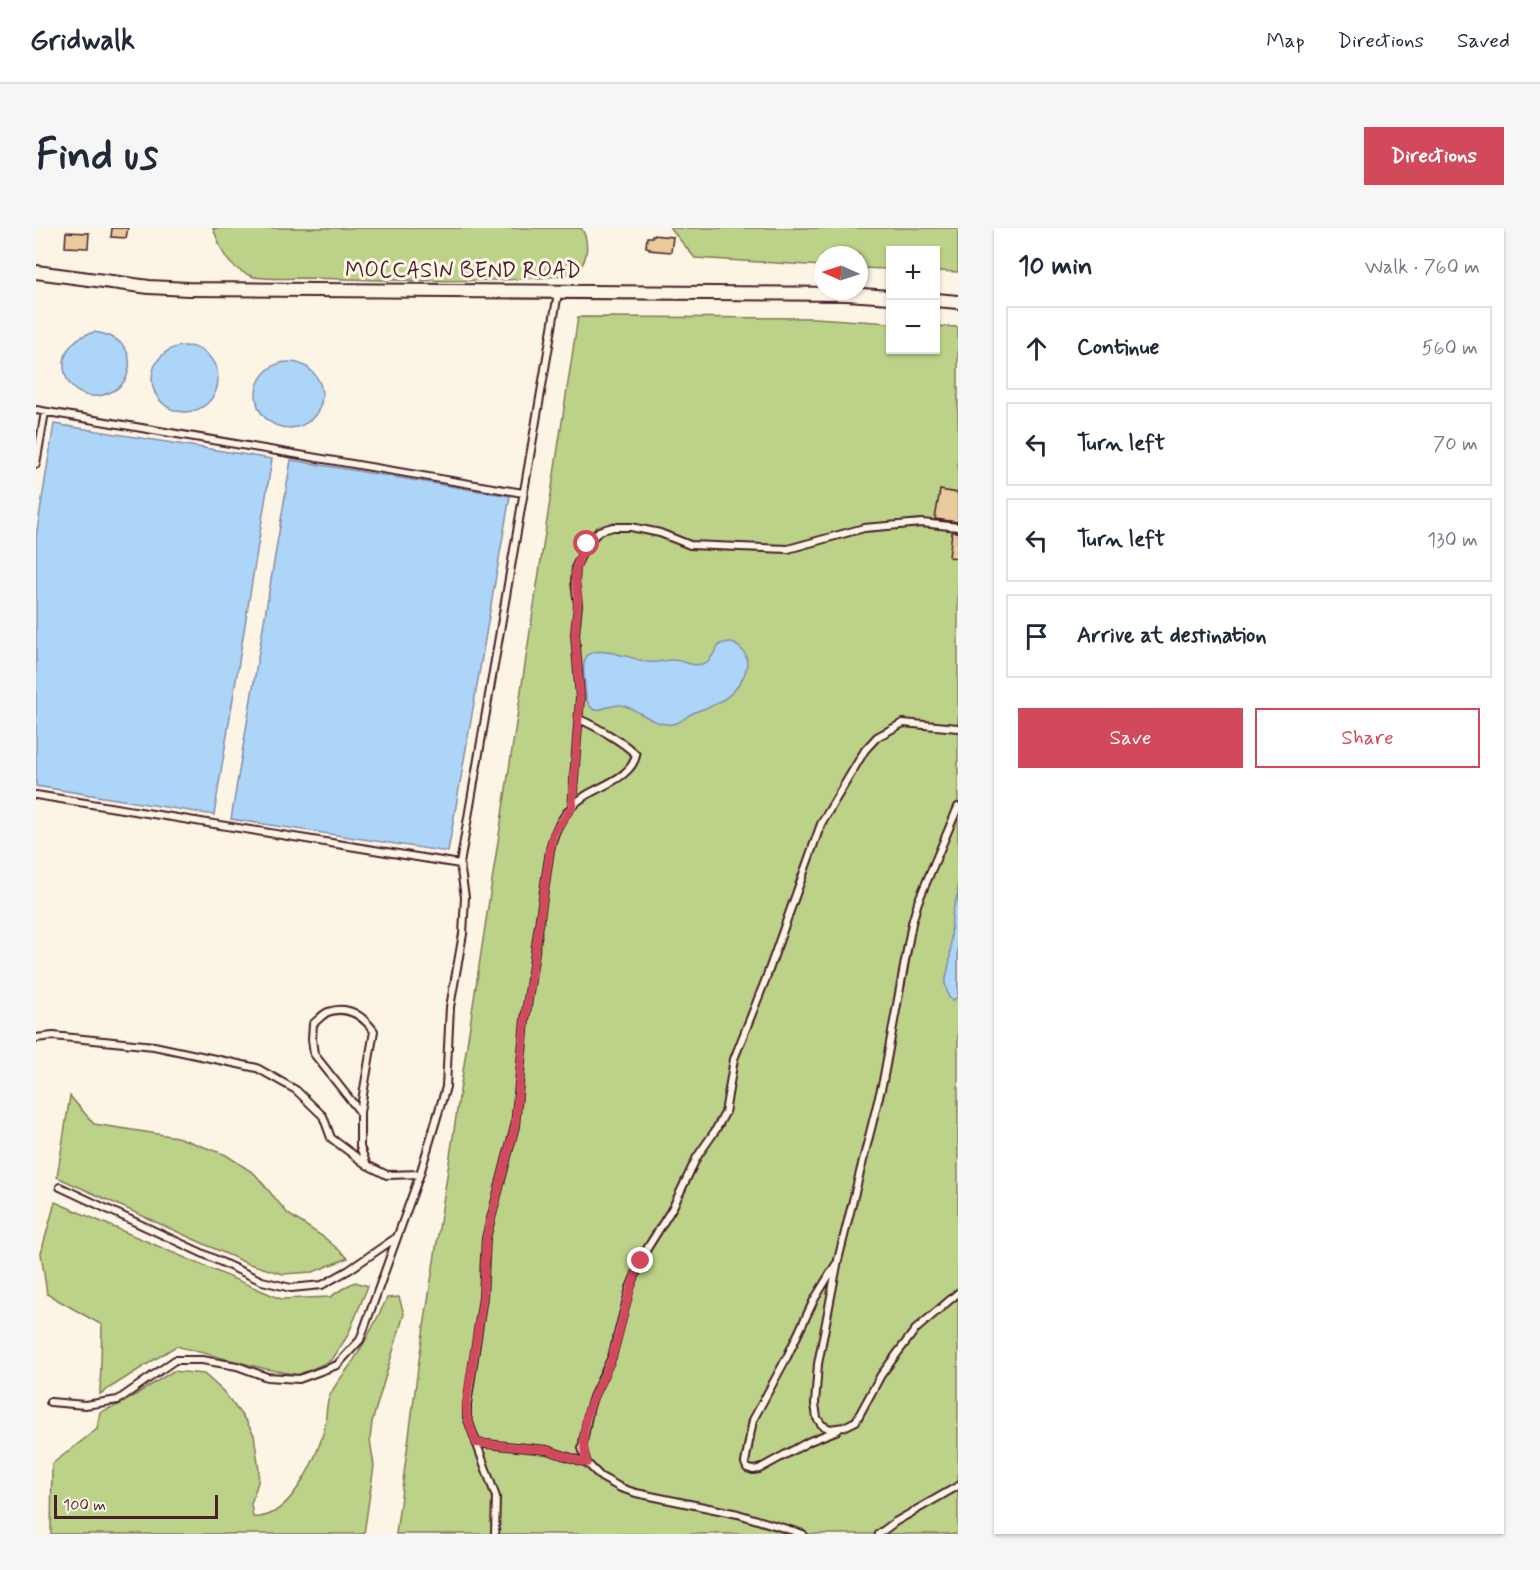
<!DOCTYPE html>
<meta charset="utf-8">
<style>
:root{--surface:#fff;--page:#f6f6f7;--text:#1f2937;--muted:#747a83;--line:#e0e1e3;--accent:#d1495b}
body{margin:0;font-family:Mynerve,sans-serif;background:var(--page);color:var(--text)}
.controls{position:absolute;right:18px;top:18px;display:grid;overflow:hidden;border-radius:0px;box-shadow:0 2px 4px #0004}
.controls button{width:54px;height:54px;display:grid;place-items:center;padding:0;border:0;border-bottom:2px solid var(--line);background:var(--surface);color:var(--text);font:30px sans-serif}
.compass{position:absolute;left:778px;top:18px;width:54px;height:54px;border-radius:50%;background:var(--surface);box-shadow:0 2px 4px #0004;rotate:273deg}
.scale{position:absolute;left:18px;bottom:15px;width:164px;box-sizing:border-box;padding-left:6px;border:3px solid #4a1f2b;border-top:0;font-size:16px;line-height:21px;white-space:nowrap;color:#4a1f2b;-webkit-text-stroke:4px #fcf5e5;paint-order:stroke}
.stop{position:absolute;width:18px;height:18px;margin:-14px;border:4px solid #d1495b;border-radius:50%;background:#fff}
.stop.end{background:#d1495b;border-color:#fff;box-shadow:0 2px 6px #0008}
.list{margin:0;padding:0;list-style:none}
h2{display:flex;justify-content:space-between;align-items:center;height:78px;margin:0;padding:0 24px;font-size:26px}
h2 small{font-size:20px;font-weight:400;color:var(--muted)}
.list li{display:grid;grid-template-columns:39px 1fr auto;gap:18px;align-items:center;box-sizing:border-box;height:84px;margin:0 12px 12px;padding:0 12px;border:2px solid var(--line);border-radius:0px}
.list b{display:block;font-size:22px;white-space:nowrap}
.list em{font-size:20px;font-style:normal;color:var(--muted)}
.actions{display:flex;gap:12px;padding:18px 24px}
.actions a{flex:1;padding:14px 0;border:2px solid var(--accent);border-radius:0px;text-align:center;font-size:21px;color:var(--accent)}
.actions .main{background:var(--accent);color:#fff}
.icon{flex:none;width:33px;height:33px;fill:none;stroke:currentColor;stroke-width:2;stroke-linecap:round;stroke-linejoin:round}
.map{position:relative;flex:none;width:922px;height:1306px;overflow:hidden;border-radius:0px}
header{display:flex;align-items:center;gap:36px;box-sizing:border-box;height:84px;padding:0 30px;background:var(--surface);border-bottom:2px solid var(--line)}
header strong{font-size:28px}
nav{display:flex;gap:33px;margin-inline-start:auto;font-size:21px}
.intro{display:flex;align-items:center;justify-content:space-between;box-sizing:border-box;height:144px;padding:0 36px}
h1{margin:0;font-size:42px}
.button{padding:15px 27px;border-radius:0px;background:var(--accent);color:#fff;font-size:21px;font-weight:700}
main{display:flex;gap:36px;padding:0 36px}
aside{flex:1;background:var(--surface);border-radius:0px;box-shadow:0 2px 4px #0004}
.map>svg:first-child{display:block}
</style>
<header>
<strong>Gridwalk</strong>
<nav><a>Map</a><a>Directions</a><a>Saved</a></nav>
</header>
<div class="intro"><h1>Find us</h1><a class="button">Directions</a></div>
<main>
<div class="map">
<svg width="922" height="1306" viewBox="0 0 922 1306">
<rect width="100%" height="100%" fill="#fcf5e5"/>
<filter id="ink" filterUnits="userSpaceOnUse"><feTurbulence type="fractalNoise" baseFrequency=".0167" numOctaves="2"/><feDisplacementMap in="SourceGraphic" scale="12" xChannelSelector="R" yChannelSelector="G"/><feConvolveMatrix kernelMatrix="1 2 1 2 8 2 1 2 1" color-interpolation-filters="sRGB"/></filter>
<g filter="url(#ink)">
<path fill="#bcd288" stroke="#83785a" stroke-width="1.5" d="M177,0H545C553,11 553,31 542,42C523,59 307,51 269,50C256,50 225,52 215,48C189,38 186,23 177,0Z
M634,0H922V44L900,43V22H855L854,41L823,40V27H787V38L659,30Z
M542,89L779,90L854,95L855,122H900V98L922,99V1306H360L384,1125Z
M34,868L58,896L141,909L190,927L219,946L252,986L289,1010L312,1030L277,1044L247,1046L210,1035L21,949Z
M19,974L245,1071L294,1069L311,1058L319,1054L332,1058L312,1107L296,1132L263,1147L230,1141L140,1118L64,1166L66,1097L11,1066L5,1025Z
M363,1069L368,1086L336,1194L334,1212L338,1238L328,1306H15L16,1236L61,1201L64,1184L85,1176L137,1143L168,1146L187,1163L210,1193L218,1207L223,1242L222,1254L215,1276L217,1289C253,1293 281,1230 288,1202C291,1191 289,1180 293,1170C297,1158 306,1149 313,1139C328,1118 340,1093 351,1070Z"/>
<path fill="#acd5f7" stroke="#858ca5" stroke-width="1.5" d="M58,104C82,107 100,122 91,148C88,155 83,161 75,164C28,186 6,116 58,104Z
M116 151a33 33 0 1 1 66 0a33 33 0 1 1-66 0Z
M220 167a33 33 0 1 1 66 0a33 33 0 1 1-66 0Z
M18,196L236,231L178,587L0,558V309Z
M255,232L474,268L412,624L195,591Z
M693,414C727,425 706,461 685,473C676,479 665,481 655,486C648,490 645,495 636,496C616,498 602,480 585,477C576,476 567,482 558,482C549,475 550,468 549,457C548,448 545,433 553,426C564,418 600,432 613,434C620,436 628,432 636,432C651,432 653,441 672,434L684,416Z
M922,664V768L916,773L912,768L909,755L914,732L916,686Z"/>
<path fill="#e8ca9b" stroke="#4a1f2b" stroke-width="1.5" d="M76,0H92L90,10L75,9Z
M30,4L53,5L52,20L29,19Z
M616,7L637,9L635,24L613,22L614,20L610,19L611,9H616Z
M904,262L922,265V294L899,291Z
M916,304H922V330L913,329Z"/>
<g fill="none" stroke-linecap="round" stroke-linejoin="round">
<g stroke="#4a1f2b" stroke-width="10">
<path id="lane" d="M0,182L487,265
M0,236L9,184
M0,567L424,636L522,65
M536,578L544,470L539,406L542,377L539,354L540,338L551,316L563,303L577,299H595L624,305L654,317L752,321L828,300L886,295L922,299
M922,579L882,674L876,695L847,853L802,1032L782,1136L779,1176L781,1190L786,1197L794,1201L808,1199L820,1193L845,1147L879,1102L922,1065
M0,810L17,808L118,818L221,840L260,862L287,888L295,910L331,937
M324,884L278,826L276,811L277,796C282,792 287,786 292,784C312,777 327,788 338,803L324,884V919L331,937L351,947L384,946
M24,959L226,1053L255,1060L286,1057L313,1042L361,1009
M800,1036L778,1072L751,1129L717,1192L709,1235L711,1240L717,1242L723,1241L774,1213L802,1202
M14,1174L49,1177L82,1172L139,1132H166L201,1138L231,1149L263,1151L301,1137L324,1112L384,946L410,859L414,779L427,706L429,669L424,636
M440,1215L511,1222L551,1235L565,1249L585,1260L600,1265L702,1286L767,1306
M551,1235L546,1220L553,1182L557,1169L576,1129L594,1060L609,1024L637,979L661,929L679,903L689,885L698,831L729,753L785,596L829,522L841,509L867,495L922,500
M459,1306L460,1269L431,1189V1177L447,1069L450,1010L479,898L489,792L514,622C518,601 530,580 549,568C566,557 596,549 600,527C588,514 559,498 543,491
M843,1306L859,1294L922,1258"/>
</g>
<g stroke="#4a1f2b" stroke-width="16">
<path id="street" d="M0,44L113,59L152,61L811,66L855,69
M900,72L922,74"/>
</g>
<use href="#lane" stroke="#fcf5e5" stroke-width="6"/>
<use href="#street" stroke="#fcf5e5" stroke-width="12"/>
</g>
</g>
<g fill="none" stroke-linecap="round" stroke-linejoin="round" filter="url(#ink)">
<path stroke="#d1495b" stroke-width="8" d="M551,316L543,330L539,346L542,369L539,406L544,470L536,579L517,606L514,622L489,792L479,898L450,1010L447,1069L430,1177L431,1189L440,1215L511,1222L551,1235C545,1214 548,1188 558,1168C564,1153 573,1141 577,1126C587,1095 591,1063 605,1033"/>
</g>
<g text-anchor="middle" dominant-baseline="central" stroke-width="6" stroke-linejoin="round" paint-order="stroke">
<g font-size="22" fill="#4a1f2b" stroke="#fcf5e5">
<text x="427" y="43">MOCCASIN BEND ROAD</text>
</g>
</g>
</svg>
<div class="controls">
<button>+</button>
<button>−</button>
</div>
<svg class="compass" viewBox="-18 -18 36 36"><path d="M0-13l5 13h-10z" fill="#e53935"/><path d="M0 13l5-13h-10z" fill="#747a83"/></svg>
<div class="scale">100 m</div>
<div class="stop" style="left:551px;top:316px"></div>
<div class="stop end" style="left:605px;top:1033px"></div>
</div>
<aside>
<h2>10 min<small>Walk · 760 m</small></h2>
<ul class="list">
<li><svg class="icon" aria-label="ahead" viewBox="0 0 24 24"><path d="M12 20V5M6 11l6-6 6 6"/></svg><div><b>Continue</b></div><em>560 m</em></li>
<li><svg class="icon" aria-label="left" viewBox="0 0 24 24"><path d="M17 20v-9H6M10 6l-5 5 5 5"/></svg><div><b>Turn left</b></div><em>70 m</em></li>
<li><svg class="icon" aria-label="left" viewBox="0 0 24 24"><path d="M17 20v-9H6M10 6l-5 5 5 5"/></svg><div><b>Turn left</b></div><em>130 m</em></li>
<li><svg class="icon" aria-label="arrive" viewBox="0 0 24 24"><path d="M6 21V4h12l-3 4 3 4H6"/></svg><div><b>Arrive at destination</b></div></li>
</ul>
<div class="actions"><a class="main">Save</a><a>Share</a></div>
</aside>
</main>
